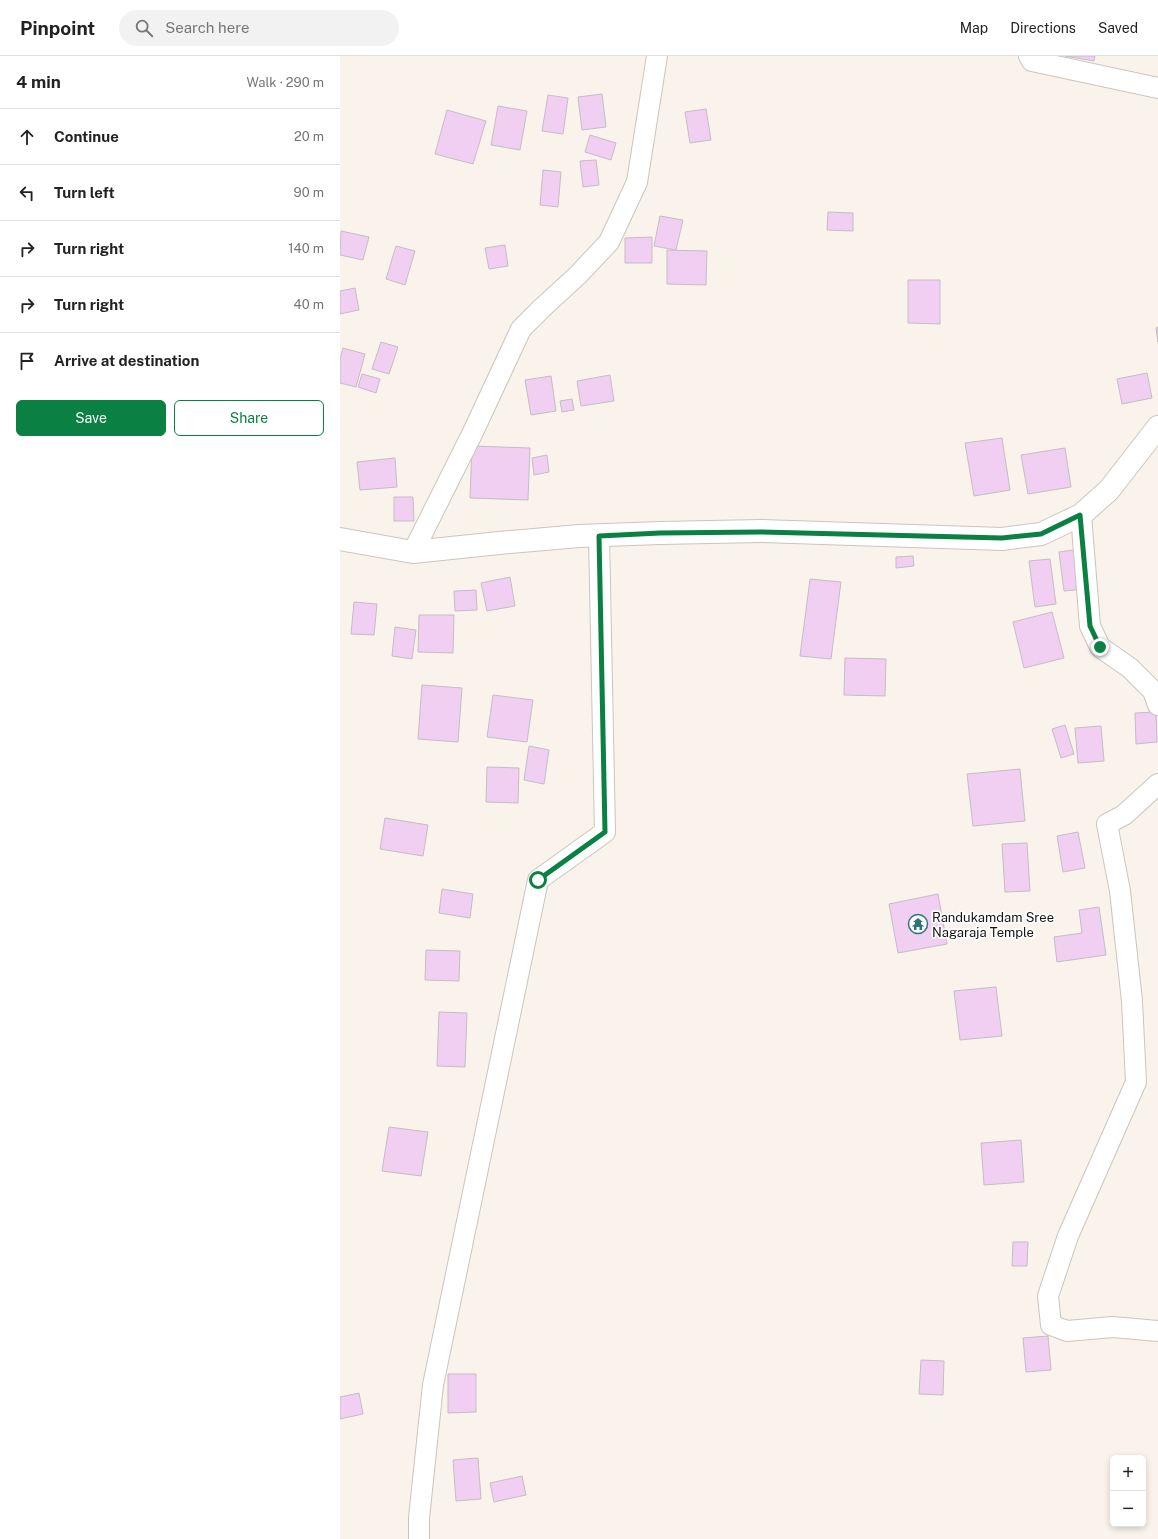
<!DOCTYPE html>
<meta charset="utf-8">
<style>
:root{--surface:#fff;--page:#f2f2f2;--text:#222;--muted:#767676;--line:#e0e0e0;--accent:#0b8043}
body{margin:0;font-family:"Public Sans",sans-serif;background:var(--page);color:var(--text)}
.controls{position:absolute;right:12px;bottom:12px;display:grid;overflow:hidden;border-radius:6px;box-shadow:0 2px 6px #0003}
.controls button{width:36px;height:36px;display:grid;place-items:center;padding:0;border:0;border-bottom:1px solid var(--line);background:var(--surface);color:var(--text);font:20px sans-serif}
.stop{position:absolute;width:12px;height:12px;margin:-9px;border:3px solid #0b8043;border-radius:50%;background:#fff}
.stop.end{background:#0b8043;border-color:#fff;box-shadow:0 1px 4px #0008}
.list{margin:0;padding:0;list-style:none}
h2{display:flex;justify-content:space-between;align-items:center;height:52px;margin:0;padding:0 16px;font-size:17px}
h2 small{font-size:13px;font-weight:400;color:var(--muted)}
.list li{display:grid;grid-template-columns:26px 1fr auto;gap:12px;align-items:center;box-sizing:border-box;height:56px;padding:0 16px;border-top:1px solid var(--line)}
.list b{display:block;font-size:15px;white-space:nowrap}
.list em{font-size:13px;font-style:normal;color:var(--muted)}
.actions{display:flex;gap:8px;padding:12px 16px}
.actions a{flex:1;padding:9px 0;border:1px solid var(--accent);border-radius:6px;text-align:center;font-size:14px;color:var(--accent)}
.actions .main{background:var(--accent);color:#fff}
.icon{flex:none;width:22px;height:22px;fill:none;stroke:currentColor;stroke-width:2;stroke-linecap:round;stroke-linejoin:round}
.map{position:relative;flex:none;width:818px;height:1483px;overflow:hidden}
header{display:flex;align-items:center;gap:24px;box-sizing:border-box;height:56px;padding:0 20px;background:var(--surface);border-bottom:1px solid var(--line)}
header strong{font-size:19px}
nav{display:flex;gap:22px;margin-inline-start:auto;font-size:14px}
.search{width:280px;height:36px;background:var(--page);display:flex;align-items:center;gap:10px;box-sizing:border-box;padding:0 14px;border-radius:22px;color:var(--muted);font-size:15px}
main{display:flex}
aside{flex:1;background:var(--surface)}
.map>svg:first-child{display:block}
</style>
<header>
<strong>Pinpoint</strong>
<div class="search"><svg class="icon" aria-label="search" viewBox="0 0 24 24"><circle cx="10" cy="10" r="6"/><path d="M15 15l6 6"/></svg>Search here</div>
<nav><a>Map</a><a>Directions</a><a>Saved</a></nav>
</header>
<main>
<aside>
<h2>4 min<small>Walk · 290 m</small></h2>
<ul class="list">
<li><svg class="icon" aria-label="ahead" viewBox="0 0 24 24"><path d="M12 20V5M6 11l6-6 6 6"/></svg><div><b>Continue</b></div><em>20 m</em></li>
<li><svg class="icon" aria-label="left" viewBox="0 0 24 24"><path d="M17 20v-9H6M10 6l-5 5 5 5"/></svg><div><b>Turn left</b></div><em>90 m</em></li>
<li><svg class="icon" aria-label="right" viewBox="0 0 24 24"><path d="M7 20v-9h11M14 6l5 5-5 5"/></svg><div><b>Turn right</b></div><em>140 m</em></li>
<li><svg class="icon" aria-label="right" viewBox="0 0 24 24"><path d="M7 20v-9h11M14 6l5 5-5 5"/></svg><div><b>Turn right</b></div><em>40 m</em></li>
<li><svg class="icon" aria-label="arrive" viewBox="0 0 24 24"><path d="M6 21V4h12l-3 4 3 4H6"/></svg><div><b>Arrive at destination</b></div></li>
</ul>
<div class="actions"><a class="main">Save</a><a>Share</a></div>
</aside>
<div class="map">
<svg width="818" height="1483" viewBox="0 0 818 1483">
<rect width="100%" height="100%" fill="#f9f3eb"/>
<path fill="#f0cff2" stroke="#c5bdc5" d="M725,0H755L754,5Z
M262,38L266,71L242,74L238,41Z
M208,39L228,42L223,78L202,75Z
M158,50L187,55L180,94L151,89Z
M366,53L371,84L350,87L345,56Z
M107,54L146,65L133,108L95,98Z
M250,79L276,87L271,104L245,96Z
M256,104L259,129L243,131L240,105Z
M203,114L221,116L218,151L200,149Z
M488,156L513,157V175L487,174Z
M320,160L343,164L336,194L314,190Z
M1,175L29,181L23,204L0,199Z
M312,181V207H285V182Z
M165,189L168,210L149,213L145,192Z
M56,190L75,195L65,229L46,223Z
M327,194L367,195L366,229L327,228Z
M568,224H600V268L568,267Z
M15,232L19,254L0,258V235Z
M818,271V286L816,272Z
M41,286L58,291L49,318L32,313Z
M3,292L25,298L16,331L0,327V303Z
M807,317L812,342L782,348L777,323Z
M22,318L40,323L36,337L18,331Z
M270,319L274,345L241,350L237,325Z
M211,320L216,355L191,359L185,324Z
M232,343L234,354L222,356L220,345Z
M662,382L670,434L634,440L625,387Z
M132,390L190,392L188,444L130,442Z
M725,392L731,431L688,438L681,399Z
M207,399L209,416L194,419L192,402Z
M55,402L57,431L20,434L17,406Z
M54,441H73L74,465H54Z
M740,493L744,533L724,535L719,496Z
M573,500L574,510L556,512V501Z
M710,503L716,548L695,551L689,505Z
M170,521L175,550L147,555L141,527Z
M470,523L501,526L491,603L460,600Z
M136,534L137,554L115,555L114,535Z
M14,546L37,548L34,579L11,578Z
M712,556L724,602L684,612L673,566Z
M79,559H114L113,597L78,596Z
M55,571L76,574L72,603L52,600Z
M505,602L546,603L545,640L504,639Z
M82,629L122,632L118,686L78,683Z
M153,639L193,644L187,686L147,681Z
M816,656L817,686L796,688L795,657Z
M725,669L734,698L721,702L712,673Z
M761,670L764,705L738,707L735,672Z
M189,690L209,694L204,728L184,724Z
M147,711L179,712L178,747L146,746Z
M680,713L685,765L633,770L627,718Z
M45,762L88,769L83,800L40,793Z
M738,776L745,812L723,816L717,780Z
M687,787L690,835L665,836L662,788Z
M102,833L133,838L130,862L99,857Z
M598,838L607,888L558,897L549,848Z
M759,851L766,899L717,906L714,881L742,877L739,854Z
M86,894L120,895L119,925L85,924Z
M656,931L662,980L620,984L614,935Z
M99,956L127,957L125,1011L97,1010Z
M49,1071L88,1076L81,1120L42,1115Z
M681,1084L684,1126L644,1129L641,1087Z
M673,1186H688L687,1210H672Z
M708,1280L711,1314L686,1316L683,1282Z
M581,1304L604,1305L603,1339L579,1338Z
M108,1318H136V1356L108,1357Z
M19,1337L23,1358L0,1363V1341Z
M138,1402L141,1443L116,1445L113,1404Z
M182,1420L186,1439L154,1446L150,1427Z"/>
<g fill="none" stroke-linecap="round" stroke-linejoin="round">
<g stroke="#cbc5bd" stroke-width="22">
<path id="street" d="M689,0L692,5L818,32
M741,459L750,570L760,591L790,612L813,635L818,649
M73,496L133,376L181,273L202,252L238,219L269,186L297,126L317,0
M818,728L784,759L767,768L780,835L792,945L796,1026L728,1180L708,1240L711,1269L727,1275L773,1271L818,1275
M79,1483V1462L93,1329L198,824L265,776L259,480"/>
</g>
<g stroke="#cbc5bd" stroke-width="24">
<path id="secondary" d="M0,483L73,496L159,487L239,480L320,477L421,475L662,483L701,478L741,459L769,434L818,371"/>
</g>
<use href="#street" stroke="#fff" stroke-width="20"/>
<use href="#secondary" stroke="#fff" stroke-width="22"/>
</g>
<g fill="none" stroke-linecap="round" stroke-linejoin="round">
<path stroke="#0b8043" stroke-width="5" d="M198,824L265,776L259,480L320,477L421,476L662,482L701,478L740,459L750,570L760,591"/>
</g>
<defs>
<g id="temple-ring" transform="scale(1)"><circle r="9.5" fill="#fff" stroke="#2d777c" stroke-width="1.5"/><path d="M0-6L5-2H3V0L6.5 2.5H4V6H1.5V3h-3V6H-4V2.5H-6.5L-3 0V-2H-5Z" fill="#2d777c"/></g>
</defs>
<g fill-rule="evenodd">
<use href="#temple-ring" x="578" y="868"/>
</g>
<g text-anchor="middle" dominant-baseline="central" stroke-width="3.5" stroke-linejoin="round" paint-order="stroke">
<g font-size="13" fill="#171512" stroke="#fff" text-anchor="start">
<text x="592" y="861">Randukamdam Sree<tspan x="592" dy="15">Nagaraja Temple</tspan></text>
</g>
</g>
</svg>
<div class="controls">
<button>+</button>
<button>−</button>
</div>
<div class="stop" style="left:198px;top:824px"></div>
<div class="stop end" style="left:760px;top:591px"></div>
</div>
</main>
